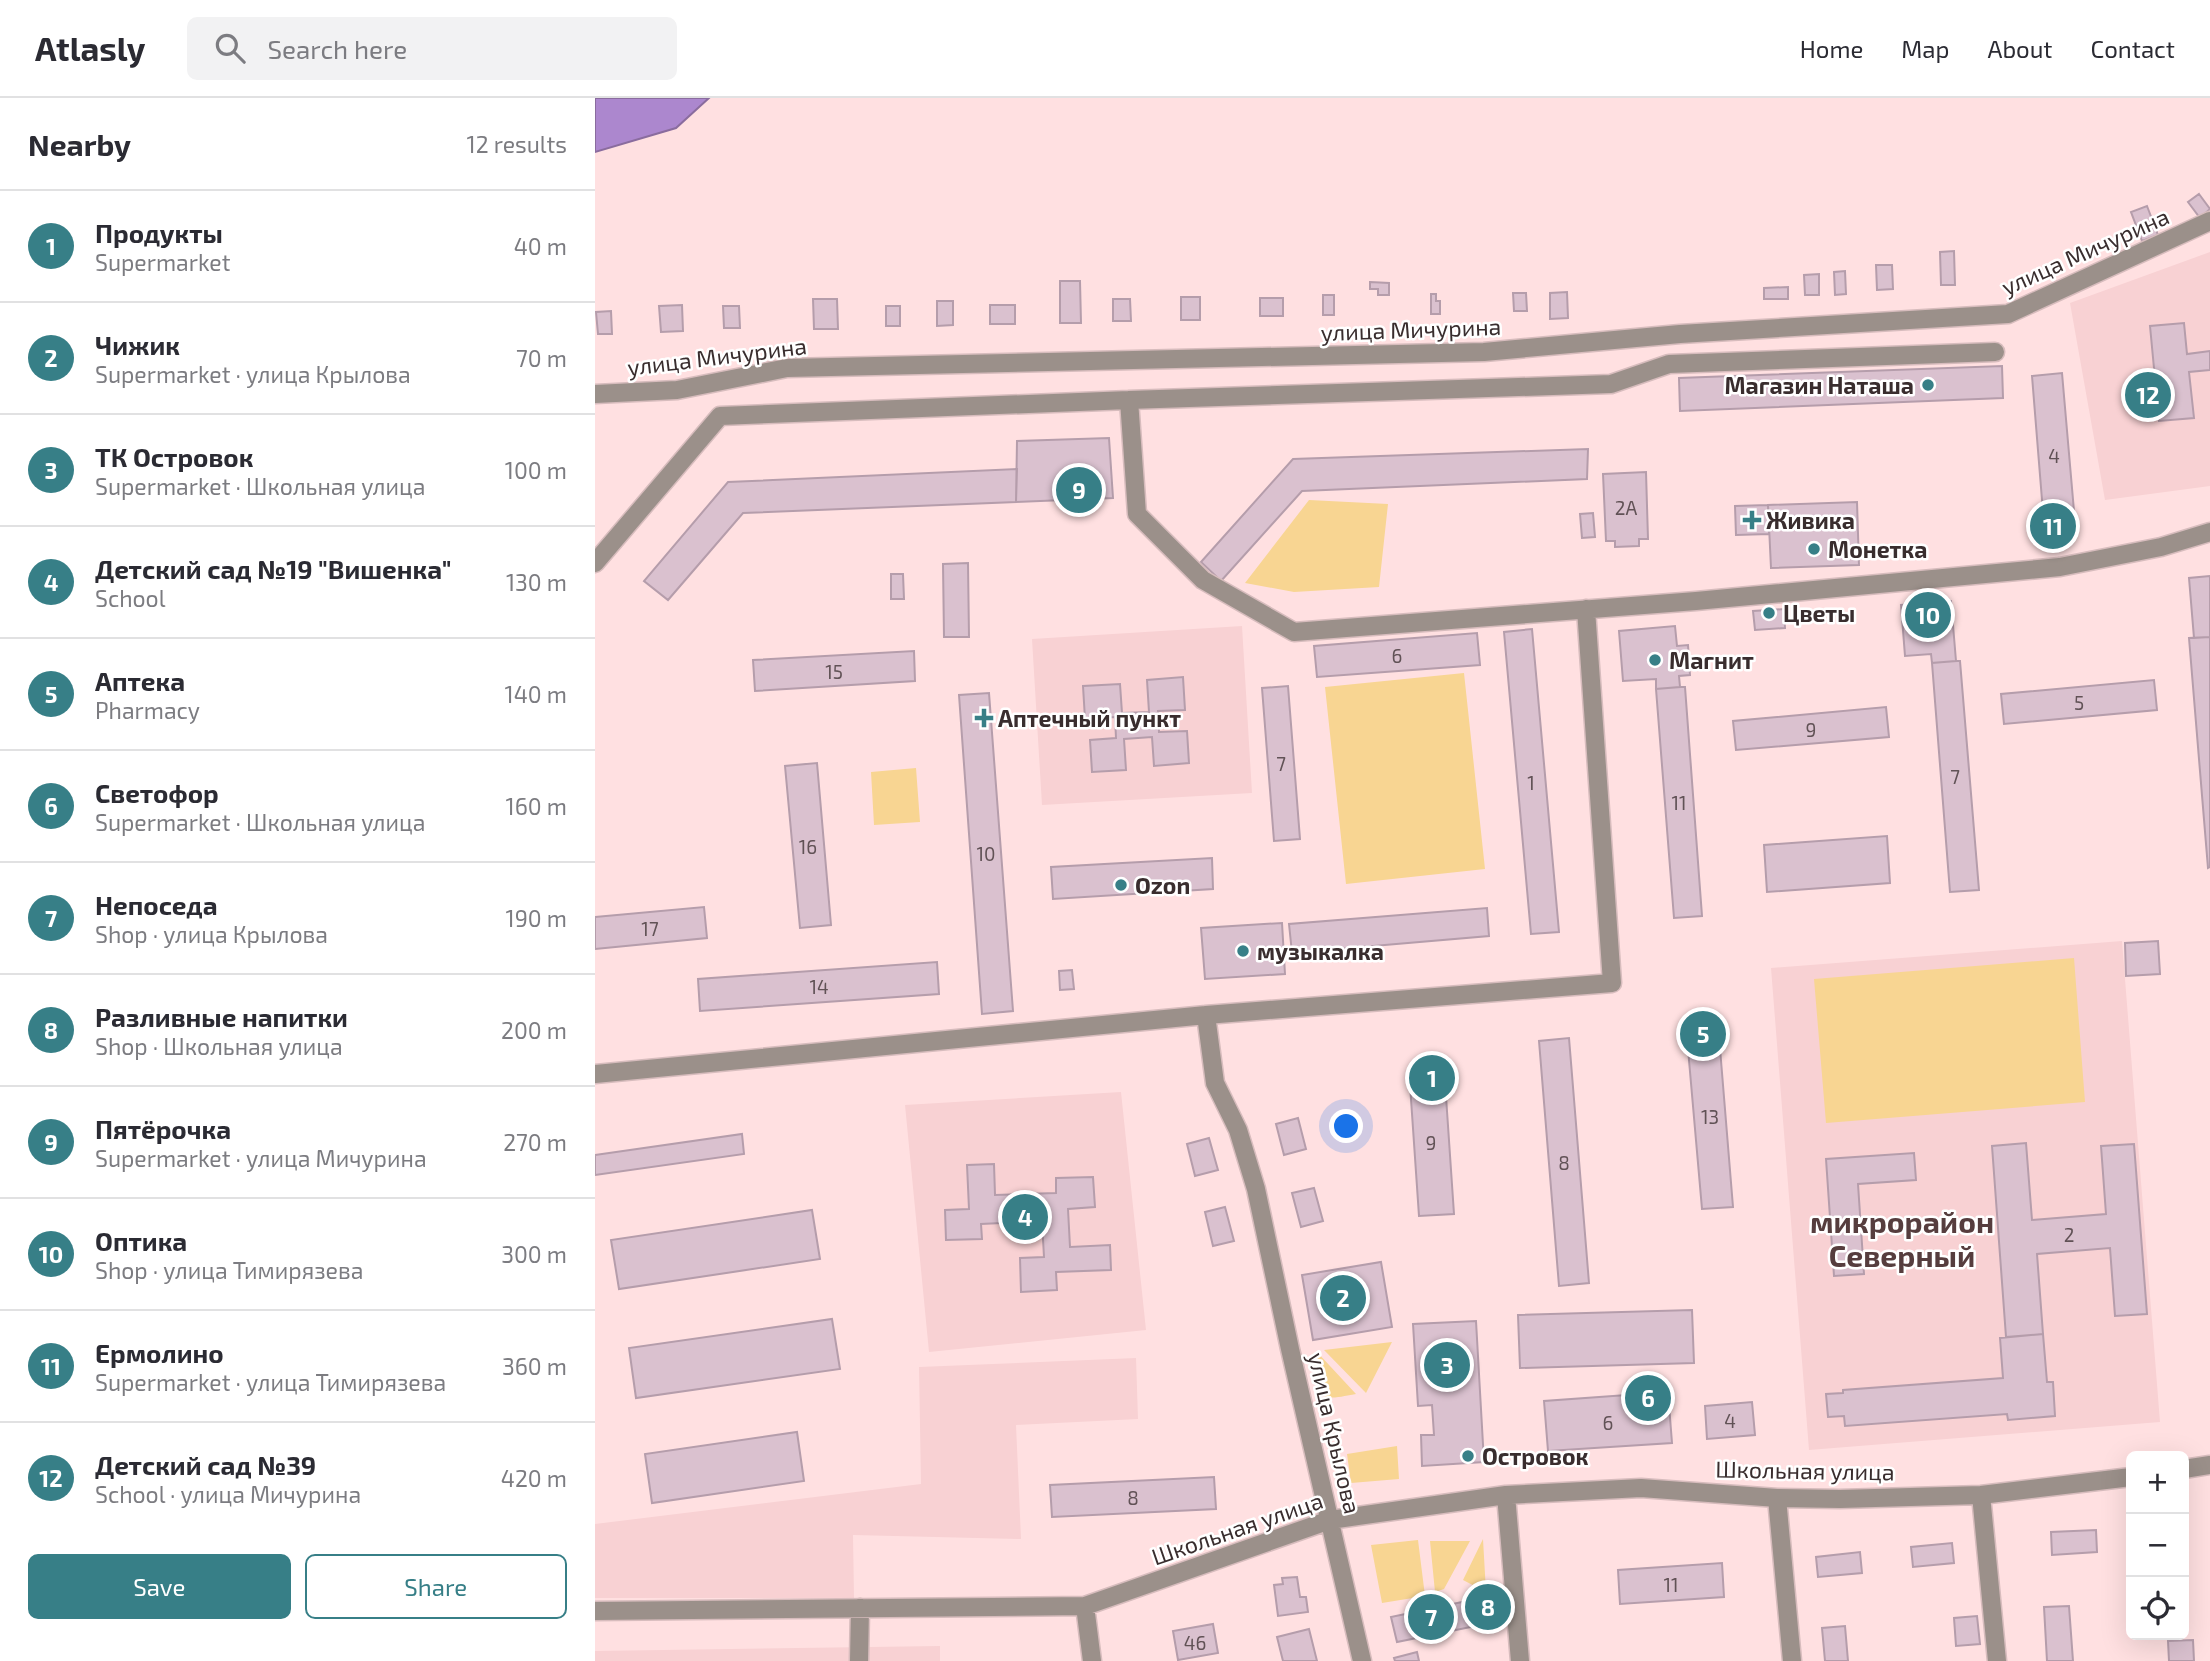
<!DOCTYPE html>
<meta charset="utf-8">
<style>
:root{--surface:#fff;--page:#f2f2f3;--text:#2b2b33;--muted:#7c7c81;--line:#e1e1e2;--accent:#377f87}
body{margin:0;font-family:"Exo 2",sans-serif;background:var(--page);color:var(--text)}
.controls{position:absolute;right:21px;bottom:21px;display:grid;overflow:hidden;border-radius:10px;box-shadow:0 7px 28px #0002}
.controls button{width:63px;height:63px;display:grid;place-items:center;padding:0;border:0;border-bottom:2px solid var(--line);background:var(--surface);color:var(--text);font:35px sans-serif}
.you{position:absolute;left:752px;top:1029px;width:24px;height:24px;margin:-18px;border:5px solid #fff;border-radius:50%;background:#1a73e8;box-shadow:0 0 0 10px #1a73e833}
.badge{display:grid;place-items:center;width:46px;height:46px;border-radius:50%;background:var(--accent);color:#fff;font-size:23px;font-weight:700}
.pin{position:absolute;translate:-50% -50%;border:4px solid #fff;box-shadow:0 2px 7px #0006}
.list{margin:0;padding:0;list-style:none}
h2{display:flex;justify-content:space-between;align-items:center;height:91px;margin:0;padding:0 28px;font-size:30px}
h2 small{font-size:23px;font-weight:400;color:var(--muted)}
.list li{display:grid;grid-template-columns:46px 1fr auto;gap:21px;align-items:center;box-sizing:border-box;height:112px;padding:0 28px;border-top:2px solid var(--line)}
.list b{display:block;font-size:26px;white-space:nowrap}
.list p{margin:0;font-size:23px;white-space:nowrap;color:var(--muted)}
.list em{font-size:23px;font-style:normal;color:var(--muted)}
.actions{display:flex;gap:14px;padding:21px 28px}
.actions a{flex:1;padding:16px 0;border:2px solid var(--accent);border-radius:10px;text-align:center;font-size:24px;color:var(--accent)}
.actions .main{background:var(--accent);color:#fff}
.icon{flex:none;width:38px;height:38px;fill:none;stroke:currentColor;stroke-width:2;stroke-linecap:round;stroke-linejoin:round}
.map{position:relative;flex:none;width:1615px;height:1563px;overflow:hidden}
header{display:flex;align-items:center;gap:42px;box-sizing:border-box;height:98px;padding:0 35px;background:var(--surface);border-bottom:2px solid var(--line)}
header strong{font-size:33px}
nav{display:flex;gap:38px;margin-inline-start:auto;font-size:24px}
.search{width:490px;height:63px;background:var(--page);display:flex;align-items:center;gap:18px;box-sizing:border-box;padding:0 24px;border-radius:10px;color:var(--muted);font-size:26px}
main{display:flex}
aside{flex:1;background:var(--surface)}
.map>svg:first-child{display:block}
</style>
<header>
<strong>Atlasly</strong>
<div class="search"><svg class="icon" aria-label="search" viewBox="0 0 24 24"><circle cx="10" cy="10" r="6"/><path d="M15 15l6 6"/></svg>Search here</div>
<nav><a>Home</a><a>Map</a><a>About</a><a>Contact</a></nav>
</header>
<main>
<aside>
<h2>Nearby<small>12 results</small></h2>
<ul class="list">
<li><span class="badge">1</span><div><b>Продукты</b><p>Supermarket</p></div><em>40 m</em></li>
<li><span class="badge">2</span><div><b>Чижик</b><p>Supermarket · улица Крылова</p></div><em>70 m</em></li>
<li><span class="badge">3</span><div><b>ТК Островок</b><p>Supermarket · Школьная улица</p></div><em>100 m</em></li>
<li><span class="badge">4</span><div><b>Детский сад №19 &quot;Вишенка&quot;</b><p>School</p></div><em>130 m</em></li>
<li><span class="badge">5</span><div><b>Аптека</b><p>Pharmacy</p></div><em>140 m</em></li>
<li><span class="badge">6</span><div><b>Светофор</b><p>Supermarket · Школьная улица</p></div><em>160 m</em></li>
<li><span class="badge">7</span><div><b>Непоседа</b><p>Shop · улица Крылова</p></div><em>190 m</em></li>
<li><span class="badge">8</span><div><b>Разливные напитки</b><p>Shop · Школьная улица</p></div><em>200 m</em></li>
<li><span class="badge">9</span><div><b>Пятёрочка</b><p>Supermarket · улица Мичурина</p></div><em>270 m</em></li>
<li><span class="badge">10</span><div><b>Оптика</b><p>Shop · улица Тимирязева</p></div><em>300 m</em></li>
<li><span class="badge">11</span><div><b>Ермолино</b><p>Supermarket · улица Тимирязева</p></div><em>360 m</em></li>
<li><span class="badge">12</span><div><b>Детский сад №39</b><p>School · улица Мичурина</p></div><em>420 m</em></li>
</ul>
<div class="actions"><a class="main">Save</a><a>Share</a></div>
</aside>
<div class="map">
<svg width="1615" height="1563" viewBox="0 0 1615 1563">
<rect width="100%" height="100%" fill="#ffe0e1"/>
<path fill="#f8d1d3" d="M1615,154V388L1510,402L1475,205Z
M647,528L657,695L447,707L437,541Z
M1527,843L1565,1324L1214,1352L1176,870Z
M526,994L551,1232L334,1254L310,1007Z
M541,1260L543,1321L421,1327L426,1441L258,1437L259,1500H0V1426L326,1386L324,1269Z
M345,1548V1563H0V1553Z"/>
<path fill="#f8d592" d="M714,402L793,406L784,489L699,494L650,485Z
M869,575L890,771L751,786L730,589Z
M321,670L325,724L279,727L276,674Z
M1479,860L1490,1004L1231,1025L1219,881Z
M797,1244L771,1295L729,1252Z
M722,1254L761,1296C753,1297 740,1301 732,1299C721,1296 719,1266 717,1256Z
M802,1348L804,1381L756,1385L752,1356Z
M888,1441L891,1494L868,1482Z
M823,1442L830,1498L787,1505L776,1447Z
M835,1443H875L849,1491L840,1494Z"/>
<path fill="#ac87ce" stroke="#8a6c9e" stroke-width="2" d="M0,0H114L81,30L0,54Z"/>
<path fill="#dac1cf" stroke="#b59dab" stroke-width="2" d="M1604,96L1615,111L1605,120L1593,104Z
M1552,108L1563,137L1547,143L1536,114Z
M1359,153L1360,187H1346L1345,154Z
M1281,167H1297L1298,191L1282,192Z
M1250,173L1251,196L1240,197L1239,174Z
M1224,176V197H1210L1209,177Z
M465,183H485L486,225H465Z
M775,184L794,185V197H783V191H775Z
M1193,189V201H1169V190Z
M972,194L973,220L955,221V195Z
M918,195H931L932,213H919Z
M836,196H841V203H845V216H836Z
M728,197H739V217H728Z
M586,199H605V222H586Z
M665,200H688V218H665Z
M218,201H242L243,231H219Z
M518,201H535L536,223H518Z
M342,203H358V227L342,228Z
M87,207L88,233L66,234L64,208Z
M395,207H420V226H395Z
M128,208H144L145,230H129Z
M291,208H305V228H291Z
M16,213L17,236H3L1,214Z
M1589,225L1592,256L1615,253V272L1594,274L1599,320L1564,323L1555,228Z
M1407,268L1408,300L1085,313L1084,280Z
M1467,275L1481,436L1450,439L1437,278Z
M514,340L518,400L421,404L422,343Z
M993,351L992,381L707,393L626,483L606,464L698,361Z
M422,371L421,404L148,415L73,502L49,483L133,384Z
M1051,374L1053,441H1044V448L1020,449V443H1011L1008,376Z
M1262,404L1264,467L1176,470L1173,407Z
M1173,407L1174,436L1141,437L1140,408Z
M998,415L1000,439L987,440L985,416Z
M373,465L374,539H349L348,466Z
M296,476H308L309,501H296Z
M1615,478V539L1599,540L1594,480Z
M1356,503L1361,563L1337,565L1336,556L1310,558L1306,507Z
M1189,511L1190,530L1160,532L1158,513Z
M1080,528L1082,548L1093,547L1095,577L1084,578L1085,589L1061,591V581L1028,583L1024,533Z
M937,531L964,834L936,836L909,534Z
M882,535L885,567L722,579L719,548Z
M1615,539V769L1613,770L1594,540Z
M319,553L320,583L160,593L158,562Z
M1361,563H1365L1384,792L1355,794L1337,565Z
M588,579L590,612L563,613L564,634L592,633L594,665L559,668L557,639L529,641L531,672L497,674L495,642L521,640L520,619L490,621L488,588L525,586L527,615L554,614L552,582Z
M1559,582L1562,612L1409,626L1406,596Z
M693,588L705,741L679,743L667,590Z
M1085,589H1090L1107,818L1079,820L1061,591Z
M394,595L418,913L387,916L364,597Z
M1291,609L1294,639L1141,652L1138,623Z
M222,665L236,827L205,830L190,668Z
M1292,738L1295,785L1172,794L1169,747Z
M617,760L618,791L458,801L456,769Z
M109,809L112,840L0,851V819Z
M892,810L894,838L697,855L694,826Z
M687,825L690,876L610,881L606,830Z
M1563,843L1565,876L1531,878L1530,845Z
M342,864L344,896L105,913L103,881Z
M477,872L479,891L465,892L464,873Z
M1123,926L1138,1109L1107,1111L1091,928Z
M974,940L994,1185L964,1188L944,943Z
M849,969L859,1116L824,1118L814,972Z
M703,1020L711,1051L689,1057L681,1026Z
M147,1036L149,1056L0,1077V1057Z
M614,1040L623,1072L600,1078L592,1046Z
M1431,1045L1437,1122L1511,1116L1506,1048L1539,1046L1552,1216L1520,1218L1515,1150L1442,1156L1448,1236L1411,1239L1397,1048Z
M1319,1055L1321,1082L1263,1086L1269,1176L1239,1178L1231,1061Z
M399,1066L400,1097L461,1095V1080L498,1079L500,1109L473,1111L475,1149L515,1147L516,1172L461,1174L462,1192L426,1194L425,1160L449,1159L447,1123L386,1126L387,1141L351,1142L350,1112L374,1111L372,1067Z
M719,1090L728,1123L706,1129L697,1095Z
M630,1109L639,1143L618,1148L610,1114Z
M217,1112L225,1161L24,1191L16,1142Z
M786,1164L797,1229L718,1242L707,1177Z
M1097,1212L1099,1265L925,1270L923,1217Z
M237,1221L245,1271L41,1300L34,1250Z
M881,1223L889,1364L827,1368L826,1337H839L837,1307L823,1308L818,1226Z
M1448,1236L1452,1284H1458L1460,1318L1413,1322L1412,1316L1250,1328L1249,1318L1233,1319L1231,1296L1248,1295V1292L1408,1280L1405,1240Z
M1073,1294L1077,1345L953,1353L949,1303Z
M1157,1304L1160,1337L1112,1341L1110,1308Z
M202,1334L209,1383L57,1405L50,1356Z
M619,1379L621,1411L457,1419L455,1387Z
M1501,1432L1502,1454L1457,1457L1456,1434Z
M1357,1445L1359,1465L1318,1469L1316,1449Z
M1265,1454L1267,1475L1223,1479L1221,1459Z
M1127,1465L1129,1499L1025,1506L1023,1472Z
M702,1479L705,1499H711L713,1514L683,1518L679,1487L688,1486L687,1480Z
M905,1496L910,1522L802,1544L796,1519Z
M1474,1508L1478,1563H1452L1449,1509Z
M1382,1518L1385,1546L1361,1548L1359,1520Z
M618,1526L623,1555L583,1562L578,1533Z
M1250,1528L1253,1563H1230L1227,1530Z
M714,1531L722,1563H688L682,1539Z
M1598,1542L1599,1563H1574L1573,1543Z
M822,1554L824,1563H800L799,1560Z"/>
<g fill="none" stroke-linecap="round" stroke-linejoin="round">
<g stroke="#d7bcbd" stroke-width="21">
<path id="minor" d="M0,296L82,292L192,270L889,254L1085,236L1413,216L1615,123
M534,302L542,416L608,482L699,534L1101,503L1465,469L1566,449L1615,434
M0,465L125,318L534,302L1016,286L1074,266L1400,254
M611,917L620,985L643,1032L661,1091L695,1251L767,1563
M0,976L611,917L1017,885L991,511
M1589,1371L1615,1367
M911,1397L925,1563
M1386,1397L1402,1563
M1182,1400L1197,1563
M490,1508L497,1563
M0,1513L490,1508L735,1422L911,1397L1046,1390L1182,1400L1245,1401L1386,1397L1536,1379
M264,1563L265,1510"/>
</g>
<use href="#minor" stroke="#9b908a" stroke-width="18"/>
</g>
<g fill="#377f87" stroke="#fff" stroke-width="2.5">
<circle cx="1333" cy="287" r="7"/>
<path d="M1153.5 411.5h7v7h7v7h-7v7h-7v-7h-7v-7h7z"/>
<circle cx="1219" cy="451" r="7"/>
<circle cx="1174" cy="515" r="7"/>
<circle cx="1060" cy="562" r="7"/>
<path d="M385.5 609.5h7v7h7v7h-7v7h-7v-7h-7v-7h7z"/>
<circle cx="526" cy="787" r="7"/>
<circle cx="648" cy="853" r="7"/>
<circle cx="873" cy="1358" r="7"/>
</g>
<g text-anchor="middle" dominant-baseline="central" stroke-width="5" stroke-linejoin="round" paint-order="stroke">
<g font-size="19" fill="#615256">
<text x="1459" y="357">4</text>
<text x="1031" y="409">2А</text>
<text x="802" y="557">6</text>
<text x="239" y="573">15</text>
<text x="1484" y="604">5</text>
<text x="1216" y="631">9</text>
<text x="686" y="665">7</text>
<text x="1360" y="678">7</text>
<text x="936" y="684">1</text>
<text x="1084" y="704">11</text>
<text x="213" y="748">16</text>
<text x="391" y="755">10</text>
<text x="55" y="830">17</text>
<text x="224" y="888">14</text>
<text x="1115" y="1018">13</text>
<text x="836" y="1044">9</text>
<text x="969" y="1064">8</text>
<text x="1474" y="1136">2</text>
<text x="1135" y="1322">4</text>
<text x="1013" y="1324">6</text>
<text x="538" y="1399">8</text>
<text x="1076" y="1486">11</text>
<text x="600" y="1544">46</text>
</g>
<g font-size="23" fill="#392d2e" stroke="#fff">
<text transform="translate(1490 153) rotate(-24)">улица Мичурина</text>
<text transform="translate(816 231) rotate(-2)">улица Мичурина</text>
<text transform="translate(122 258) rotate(-7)">улица Мичурина</text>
<text transform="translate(740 1335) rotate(77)">улица Крылова</text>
<text transform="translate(1210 1372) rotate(1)">Школьная улица</text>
<text transform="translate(642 1430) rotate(-19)">Школьная улица</text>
</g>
<g font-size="23" font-weight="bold" fill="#392d2e" stroke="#fff" text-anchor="start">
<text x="1319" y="287" text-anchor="end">Магазин Наташа</text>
<text x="1171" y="422">Живика</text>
<text x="1233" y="451">Монетка</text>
<text x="1188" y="515">Цветы</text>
<text x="1074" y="562">Магнит</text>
<text x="403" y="620">Аптечный пункт</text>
<text x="540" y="787">Ozon</text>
<text x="662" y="853">музыкалка</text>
<text x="887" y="1358">Островок</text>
</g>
<g font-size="30" font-weight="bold" fill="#563d3e" stroke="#fff">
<text x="1307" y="1123">микрорайон<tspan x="1307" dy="34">Северный</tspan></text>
</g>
</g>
</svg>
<div class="controls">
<button>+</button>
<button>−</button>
<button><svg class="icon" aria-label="locate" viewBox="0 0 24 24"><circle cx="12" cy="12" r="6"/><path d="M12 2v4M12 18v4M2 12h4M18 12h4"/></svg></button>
</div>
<div class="you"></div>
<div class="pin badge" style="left:837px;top:980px">1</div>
<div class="pin badge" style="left:748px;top:1200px">2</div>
<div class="pin badge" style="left:852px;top:1267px">3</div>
<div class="pin badge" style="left:430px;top:1119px">4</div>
<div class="pin badge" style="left:1108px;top:936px">5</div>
<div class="pin badge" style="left:1053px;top:1300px">6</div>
<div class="pin badge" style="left:836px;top:1519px">7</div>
<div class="pin badge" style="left:893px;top:1509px">8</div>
<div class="pin badge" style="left:484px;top:392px">9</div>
<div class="pin badge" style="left:1333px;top:517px">10</div>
<div class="pin badge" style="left:1458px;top:428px">11</div>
<div class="pin badge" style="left:1553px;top:297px">12</div>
</div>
</main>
